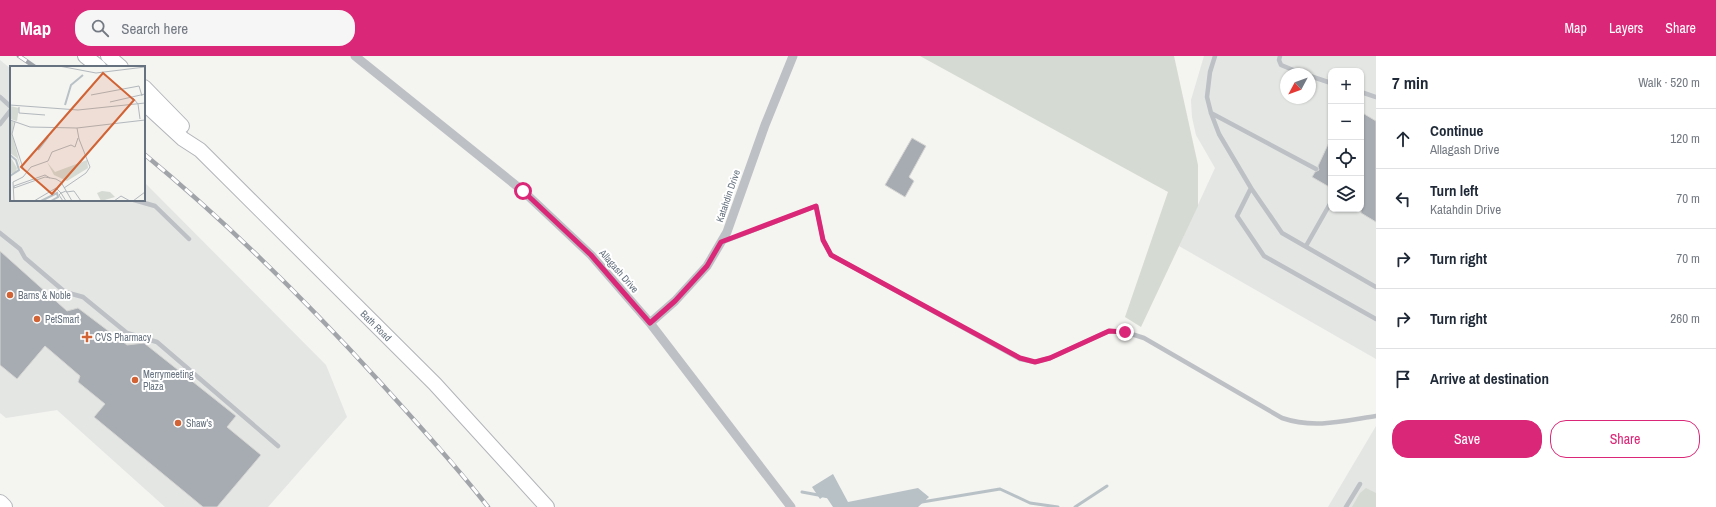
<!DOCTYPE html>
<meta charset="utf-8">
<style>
:root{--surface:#fff;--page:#f6f6f7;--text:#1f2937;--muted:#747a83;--line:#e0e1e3;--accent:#db2777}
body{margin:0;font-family:"Archivo Narrow",sans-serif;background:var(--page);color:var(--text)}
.controls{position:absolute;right:12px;top:12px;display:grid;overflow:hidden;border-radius:8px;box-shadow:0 1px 3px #0004}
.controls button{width:36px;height:36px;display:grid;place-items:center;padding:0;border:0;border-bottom:1px solid var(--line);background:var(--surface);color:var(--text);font:20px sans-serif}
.compass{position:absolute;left:1280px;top:12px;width:36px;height:36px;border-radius:50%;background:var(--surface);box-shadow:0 1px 3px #0004;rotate:229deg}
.stop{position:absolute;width:12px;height:12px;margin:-9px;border:3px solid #db2777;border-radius:50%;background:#fff}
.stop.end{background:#db2777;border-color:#fff;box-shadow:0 1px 4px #0008}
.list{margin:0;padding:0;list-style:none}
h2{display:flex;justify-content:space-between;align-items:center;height:52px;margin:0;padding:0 16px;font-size:17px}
h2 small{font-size:13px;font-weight:400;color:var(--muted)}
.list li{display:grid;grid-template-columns:26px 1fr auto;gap:12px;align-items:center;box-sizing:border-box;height:60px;padding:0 16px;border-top:1px solid var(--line)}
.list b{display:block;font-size:15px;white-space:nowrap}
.list p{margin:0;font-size:13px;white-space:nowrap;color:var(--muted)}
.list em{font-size:13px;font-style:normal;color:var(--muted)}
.actions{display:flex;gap:8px;padding:12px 16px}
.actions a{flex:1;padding:9px 0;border:1px solid var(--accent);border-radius:16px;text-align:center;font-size:14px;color:var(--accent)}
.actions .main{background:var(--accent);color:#fff}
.icon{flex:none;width:22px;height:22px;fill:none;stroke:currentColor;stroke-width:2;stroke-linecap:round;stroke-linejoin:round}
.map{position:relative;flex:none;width:1376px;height:451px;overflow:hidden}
header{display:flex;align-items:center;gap:24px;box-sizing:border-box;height:56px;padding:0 20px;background:var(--accent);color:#fff}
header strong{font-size:19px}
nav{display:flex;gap:22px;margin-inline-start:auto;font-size:14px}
.search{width:280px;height:36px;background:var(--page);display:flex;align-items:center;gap:10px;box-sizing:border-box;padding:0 14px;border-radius:16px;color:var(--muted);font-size:15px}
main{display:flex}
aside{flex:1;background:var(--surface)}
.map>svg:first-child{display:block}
</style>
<header>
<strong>Map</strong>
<div class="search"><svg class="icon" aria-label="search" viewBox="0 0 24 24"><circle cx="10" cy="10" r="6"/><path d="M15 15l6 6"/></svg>Search here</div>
<nav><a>Map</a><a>Layers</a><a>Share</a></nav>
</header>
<main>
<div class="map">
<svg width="1376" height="451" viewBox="0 0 1376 451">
<rect width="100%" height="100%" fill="#f4f4f1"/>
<path fill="#e4e6e4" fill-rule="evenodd" d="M1204,0H1376V303L1179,190L1215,112L1196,79L1192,61L1191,44ZM1331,15H1361V153H1331ZM1286,18H1310V42H1286Z
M0,4L11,13V144H144V126L326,309L347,361L268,451H165L57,354L6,362L0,357Z
M1376,370V451H1328Z"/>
<path fill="#d5dad2" d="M920,0H1174L1198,109V150L1141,271L1125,261L1168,136Z
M1366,432L1376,437V451H1352L1360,437Z"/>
<path fill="#b8c1c6" d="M833,418L848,446L918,432L929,441L918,451H833L825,439L820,443L812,431Z"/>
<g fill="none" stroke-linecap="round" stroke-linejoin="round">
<path stroke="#b8c1c6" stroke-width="3" d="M802,436L829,441
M922,446L1000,433L1030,447L1058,451
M1075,451L1107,430"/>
</g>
<path fill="#a6acb2" stroke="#d5d5d3" d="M1361,56L1376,65V166L1361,157Z
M912,82L926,90L909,121L914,125L905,141L885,129Z
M1331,82V132L1312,121L1315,116L1319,114L1318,110Z
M0,195L67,255L78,252L127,289L144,287L236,360L227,371L261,399L217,451H203L94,361L105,348L78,326L80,320L45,290L17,323L0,309Z"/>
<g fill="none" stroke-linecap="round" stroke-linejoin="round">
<g stroke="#b1b4b8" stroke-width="16">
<g id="primary">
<path d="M85,0L99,11"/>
<path d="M108,0L121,11"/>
<path d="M144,31L182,70"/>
<path id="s1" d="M144,47L183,83L200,94L435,328L547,451"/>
</g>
</g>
<g stroke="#b2b5b8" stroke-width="18">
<path id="motorway" d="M0,447L4,451"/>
</g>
<path stroke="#bdc0c4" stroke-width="4.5" d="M1215,0L1210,16L1207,41L1211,57L1219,78L1251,132L1282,177L1376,231
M1280,0L1279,4L1281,9L1303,18
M1310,20L1331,27
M1361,36L1376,41
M0,41L11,51
M1211,57L1316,113
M0,68L11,54
M1251,132L1237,160L1264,200L1376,263
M134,144L155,150L189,183
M0,177L20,193L25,202L65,236L83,241L127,277L157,286L278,390
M723,186L816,150L823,184L831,199L1020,303L1035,306L1050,302L1109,275L1125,276L1144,282L1282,362C1314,373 1344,365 1376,360
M1306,190L1331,146
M1346,451L1360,428"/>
<path stroke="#bdc0c4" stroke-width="9" d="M355,0L523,135L591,199L650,267L791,451
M650,267L675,245L707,210L727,176L765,69L793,0"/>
<use href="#primary" stroke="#fff" stroke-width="14"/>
<use href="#motorway" stroke="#fff" stroke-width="16"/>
<g stroke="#a1a5aa" stroke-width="4.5">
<path id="rail" d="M19,0L35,11
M144,98C228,167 306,245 379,325C416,366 454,407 488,451"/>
</g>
<use href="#rail" stroke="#fff" stroke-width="3" stroke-dasharray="9" stroke-linecap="butt"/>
</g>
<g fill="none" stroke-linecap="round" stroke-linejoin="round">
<path stroke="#db2777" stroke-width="5" d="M523,135L591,199L650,267L675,245L707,210L721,186L816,150L823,184L831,199L1020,302L1035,306L1050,302L1109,275L1125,276"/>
</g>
<g fill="#d16334" stroke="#fff" stroke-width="1.5">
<circle cx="10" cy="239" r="4"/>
<circle cx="37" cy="263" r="4"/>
<path d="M85 275h4v4h4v4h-4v4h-4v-4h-4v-4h4z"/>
<circle cx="135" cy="324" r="4"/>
<circle cx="178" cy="367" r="4"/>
</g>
<g text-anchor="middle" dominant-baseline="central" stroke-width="4" stroke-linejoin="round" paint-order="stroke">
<g font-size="10" fill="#66727f" stroke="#fff">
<text transform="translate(728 140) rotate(-71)">Katahdin Drive</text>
<text transform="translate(619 215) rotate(49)">Allagash Drive</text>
<text stroke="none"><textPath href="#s1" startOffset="322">Bath Road</textPath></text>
</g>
<g font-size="10" fill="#66727f" stroke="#fff" text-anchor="start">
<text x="18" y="239">Barns &amp; Noble</text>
<text x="45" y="263">PetSmart</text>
<text x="95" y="281">CVS Pharmacy</text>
<text x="143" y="318">Merrymeeting<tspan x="143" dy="12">Plaza</tspan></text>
<text x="186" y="367">Shaw's</text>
</g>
</g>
<g transform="translate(10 10)">
<rect width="135" height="135" fill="#f4f4f1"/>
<path d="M0,40L9,42L7,55L0,53ZM0,54L4,56L2,68L11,102L7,92L0,87ZM0,90L7,102L6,106L0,108ZM77,94L78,102L57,115L44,109L37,96L45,106ZM92,125L100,126L105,131L91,135L87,127Z" fill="#d5dad2"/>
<path fill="none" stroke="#b8c1c6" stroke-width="2" d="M55,39L61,19L73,9M28,84L38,71M0,89L6,94L9,104L0,110M31,135L47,127L48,131L41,135"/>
<path fill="none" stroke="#b2b8bc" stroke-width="1" d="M49,0L86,7L135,1M81,29L129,20L132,30M123,32L128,38L130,53M100,36L135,28M0,39L68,44L135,37M9,41V47L35,49M0,54L20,61L67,62L135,54M5,56L2,68L13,102M40,112L35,109L4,120V122L35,111L46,113L51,116L62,135M54,122L76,107L80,101L69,73L67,62M56,126L64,125L71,135M4,135L3,116L13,111L21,101L38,95L42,86L61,79L65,81L68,72M24,135L46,122L51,127L56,125M53,135L49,129L51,127L56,135M104,135L111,130L120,135M123,135L135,126"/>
<path fill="#d16334" fill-opacity="0.15" stroke="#d16334" stroke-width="2" d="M93,7L124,34L42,128L11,101Z"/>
<rect width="135" height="135" fill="none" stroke="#66727f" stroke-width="2"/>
</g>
</svg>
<div class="controls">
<button>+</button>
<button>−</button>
<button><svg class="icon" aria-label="locate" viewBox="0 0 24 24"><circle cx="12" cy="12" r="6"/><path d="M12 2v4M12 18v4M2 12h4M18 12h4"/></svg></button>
<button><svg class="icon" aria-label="layers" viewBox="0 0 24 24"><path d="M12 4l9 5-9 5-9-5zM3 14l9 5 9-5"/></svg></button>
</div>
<svg class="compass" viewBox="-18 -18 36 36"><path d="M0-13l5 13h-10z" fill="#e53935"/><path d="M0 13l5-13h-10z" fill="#747a83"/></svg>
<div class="stop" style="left:523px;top:135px"></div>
<div class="stop end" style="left:1125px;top:276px"></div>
</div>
<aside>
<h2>7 min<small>Walk · 520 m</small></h2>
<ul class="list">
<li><svg class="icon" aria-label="ahead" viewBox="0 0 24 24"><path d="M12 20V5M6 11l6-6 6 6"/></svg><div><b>Continue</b><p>Allagash Drive</p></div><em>120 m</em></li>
<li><svg class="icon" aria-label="left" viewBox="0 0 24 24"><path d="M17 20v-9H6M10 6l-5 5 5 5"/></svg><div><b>Turn left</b><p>Katahdin Drive</p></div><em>70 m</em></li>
<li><svg class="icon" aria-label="right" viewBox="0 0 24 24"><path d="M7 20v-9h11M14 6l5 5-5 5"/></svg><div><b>Turn right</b></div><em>70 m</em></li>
<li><svg class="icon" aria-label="right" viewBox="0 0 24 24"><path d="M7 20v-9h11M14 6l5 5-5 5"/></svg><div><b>Turn right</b></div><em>260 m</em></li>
<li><svg class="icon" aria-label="arrive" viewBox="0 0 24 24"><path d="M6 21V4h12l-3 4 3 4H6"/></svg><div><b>Arrive at destination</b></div></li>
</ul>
<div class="actions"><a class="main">Save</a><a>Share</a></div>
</aside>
</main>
